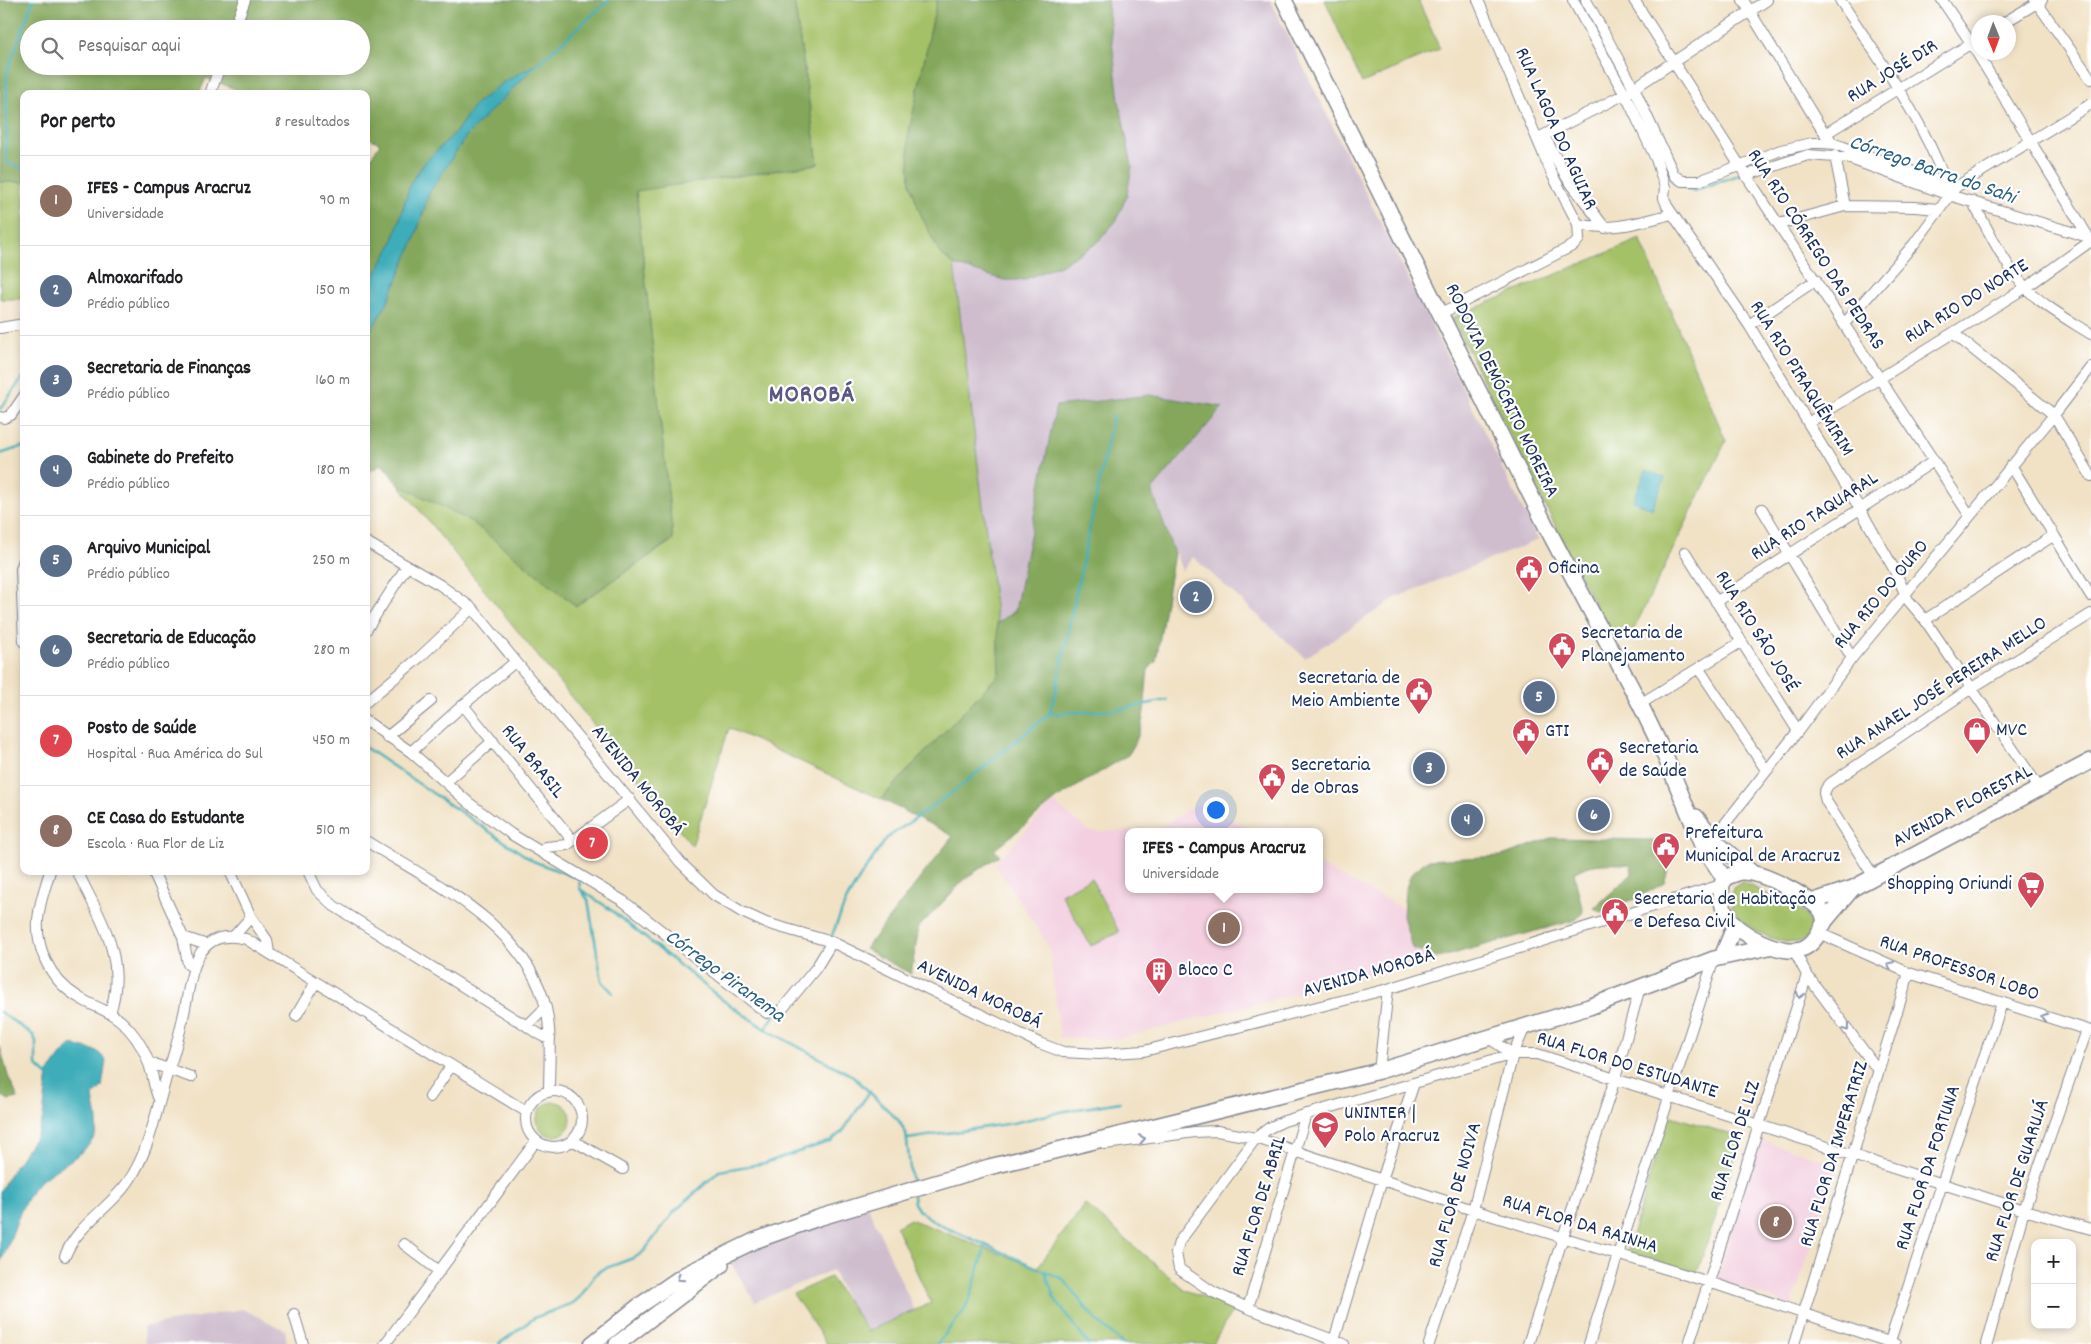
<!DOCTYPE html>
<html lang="pt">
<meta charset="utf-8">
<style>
:root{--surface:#fff;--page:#f6f6f6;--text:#202124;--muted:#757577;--line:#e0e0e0;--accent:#b45309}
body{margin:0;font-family:Dekko,sans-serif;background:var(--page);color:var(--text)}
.controls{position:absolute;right:15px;bottom:15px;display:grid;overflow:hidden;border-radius:10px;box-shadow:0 2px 8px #0003}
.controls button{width:45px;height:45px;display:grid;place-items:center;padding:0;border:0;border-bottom:1px solid var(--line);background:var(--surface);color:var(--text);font:25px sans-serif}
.compass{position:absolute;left:1971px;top:15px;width:45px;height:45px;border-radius:50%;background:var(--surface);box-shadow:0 2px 8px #0003;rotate:179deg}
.you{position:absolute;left:1215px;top:809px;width:18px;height:18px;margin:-12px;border:4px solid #fff;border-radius:50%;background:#1a73e8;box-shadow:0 0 0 8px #1a73e833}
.badge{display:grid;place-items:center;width:32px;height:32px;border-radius:50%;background:var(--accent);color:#fff;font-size:16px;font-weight:700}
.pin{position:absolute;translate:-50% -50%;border:2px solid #fff;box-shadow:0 1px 5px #0006}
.popup{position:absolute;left:1125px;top:828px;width:198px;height:65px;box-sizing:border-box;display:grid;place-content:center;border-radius:10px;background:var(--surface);filter:drop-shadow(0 1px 4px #0005);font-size:16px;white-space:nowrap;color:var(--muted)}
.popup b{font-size:19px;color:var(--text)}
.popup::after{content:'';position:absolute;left:50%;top:100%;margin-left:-10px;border:10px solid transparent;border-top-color:var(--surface)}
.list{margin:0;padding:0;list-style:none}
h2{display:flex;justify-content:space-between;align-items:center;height:65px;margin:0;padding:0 20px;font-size:21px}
h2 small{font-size:16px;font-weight:400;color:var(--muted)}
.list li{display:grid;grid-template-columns:32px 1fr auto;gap:15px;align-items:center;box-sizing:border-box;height:90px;padding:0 20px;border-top:1px solid var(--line)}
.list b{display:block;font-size:19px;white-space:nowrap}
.list p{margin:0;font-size:16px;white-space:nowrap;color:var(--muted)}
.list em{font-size:16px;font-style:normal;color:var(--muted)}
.icon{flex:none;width:28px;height:28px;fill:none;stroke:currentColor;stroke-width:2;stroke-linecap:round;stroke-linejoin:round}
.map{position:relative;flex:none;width:2091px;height:1344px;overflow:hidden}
.search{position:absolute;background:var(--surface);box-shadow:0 2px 8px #0003;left:20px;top:20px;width:350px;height:55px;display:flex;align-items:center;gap:12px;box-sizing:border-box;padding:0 18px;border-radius:28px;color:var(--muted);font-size:19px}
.panel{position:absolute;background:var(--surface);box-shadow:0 2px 8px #0003;left:20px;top:90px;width:350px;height:785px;border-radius:10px}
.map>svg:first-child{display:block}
</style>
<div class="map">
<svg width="2091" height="1344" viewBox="0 0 2091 1344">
<rect width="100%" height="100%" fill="#fff"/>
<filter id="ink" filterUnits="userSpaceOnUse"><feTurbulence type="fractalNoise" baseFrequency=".02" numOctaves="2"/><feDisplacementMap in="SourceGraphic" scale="10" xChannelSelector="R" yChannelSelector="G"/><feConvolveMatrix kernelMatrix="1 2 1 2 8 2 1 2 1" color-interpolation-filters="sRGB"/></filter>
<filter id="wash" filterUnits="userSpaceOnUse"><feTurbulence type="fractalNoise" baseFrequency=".0096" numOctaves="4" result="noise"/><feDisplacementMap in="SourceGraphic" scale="20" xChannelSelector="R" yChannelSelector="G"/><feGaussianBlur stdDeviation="1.12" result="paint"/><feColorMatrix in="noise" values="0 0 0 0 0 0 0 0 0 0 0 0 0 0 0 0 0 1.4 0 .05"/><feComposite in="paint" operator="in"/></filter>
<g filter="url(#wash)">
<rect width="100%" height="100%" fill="#f1e2c6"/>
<path fill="#f3cfdf" d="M1053,802L1090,832L1156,830L1199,803L1254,832H1129V889H1319V865L1404,909L1426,961L1117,1039L1060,1038L1049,947L995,863Z
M1758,1139L1837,1164L1792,1306L1717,1280Z"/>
<path fill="#cfbdce" d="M1107,0H1270L1538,540L1397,597L1305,658L1193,557L1182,571L1152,490L1223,407L1150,395L1057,406L1015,611L997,623L954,265L1004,280L1132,166L1119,100Z
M867,1205L915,1311L865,1336L832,1270L755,1302L730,1261L749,1249Z
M242,1309L285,1330L287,1344H145L143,1327Z"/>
<path fill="#a5c168" stroke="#607863" d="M794,0H937L908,137L939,252L954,265L997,623L999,674L881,799L729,728L692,846L399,485L472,522L576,606L673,540L636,190L818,164Z
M1325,0H1418L1440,49L1362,83Z
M0,182H24V299H0Z
M1640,239L1726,441L1632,633L1608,632L1452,318Z
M1091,878L1119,932L1091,946L1061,894Z
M1742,882L1798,908L1811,922V934C1807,937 1803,941 1798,942C1777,946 1732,923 1730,900C1730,896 1732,892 1733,888Z
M537 1119a17 17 0 1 1 34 0a17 17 0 1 1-34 0Z
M1668,1115L1742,1138L1697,1273L1627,1252Z
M1085,1204L1185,1290L1234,1308L1213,1344H827L793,1294L830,1277L868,1331L931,1303L896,1227L910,1219L1037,1268Z"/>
<path fill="#84a75c" stroke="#506b5d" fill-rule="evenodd" d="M0,0H794L818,164L636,191L673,539L576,606L472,522L399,485L382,464L366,474V339L387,303L415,238L429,193L467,135L536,65L475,104L456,132L426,161L411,182L392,244L366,292V166L380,143L366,137V94H249L206,78L199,94H24V182H0ZM29,29H361V66H29Z
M937,0H1107L1119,100L1132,166L1127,195L1116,221L1097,243L1062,264L1023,280H1004L954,265L939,252L920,213L910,183L908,137Z
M1150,395L1223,407L1152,490L1174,553L1156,661L1148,670C1144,700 1147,728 1128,755L1058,798L994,850L1000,855L966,878L919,927L911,974L865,949L953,836L881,799L999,674L997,623L1015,611L1056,406Z
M1551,838L1649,840L1664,844L1672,857L1664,883L1636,899L1615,905L1610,911L1601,912L1594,908L1632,874L1631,865C1613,863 1589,862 1574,873L1583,912L1576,920L1438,958L1412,948L1403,916L1405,891L1411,874L1427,860L1502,856Z
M0,1046L8,1076L18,1098L9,1100L0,1095Z"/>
<path fill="#3dadb9" stroke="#2c6e8c" d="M538,63L467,135L429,193L415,238L387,303L366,339V292L392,244L411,182L426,161L456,132L475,104L505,81Z
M1646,470L1665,478L1652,509L1633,501Z
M72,1045L97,1051L106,1060L102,1087L93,1096C94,1106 98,1117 97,1127C95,1155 48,1168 33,1189C17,1211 13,1239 0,1263V1192L7,1178L38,1133L43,1117L48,1073L61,1055Z"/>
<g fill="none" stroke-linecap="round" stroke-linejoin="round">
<path stroke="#3dadb9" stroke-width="2.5" d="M532,69L609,0
M1767,163L1797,151H1806
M24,168L10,164L6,159L7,72L33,0
M1671,178L1675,183L1693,191L1741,174
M0,409L24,376
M0,454L24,446
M1050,714L1116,710L1167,700
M366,748L533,861L574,877
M579,879L580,889
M580,889L607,907L724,1001L765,1029L853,1076L899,1121L906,1133L912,1185
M581,890L588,900L602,981L613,993
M830,940L846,901L862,874L887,838L957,789L1049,714L1054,699L1113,416
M0,1012L33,1035L36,1041V1065L49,1077
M765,1029L781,1006
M908,1139L1013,1123L1060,1112L1120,1102
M913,1196L914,1203L919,1211L940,1225L1063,1279L1094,1318L1123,1344
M1045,1271L1054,1298L1088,1344
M499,1344L534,1318L573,1303L580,1297L595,1275L601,1270L636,1257L644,1251L674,1212L719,1171L765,1163L831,1141L843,1131L870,1091
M937,1344L963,1312L970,1298L986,1245"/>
</g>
</g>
<g filter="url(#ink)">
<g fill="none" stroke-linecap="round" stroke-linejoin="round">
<g stroke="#868892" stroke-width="12">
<path id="street" d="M1573,0L1630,104L1656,159L1665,187L1664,198L1667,206L1749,325L1860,509L1894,569L1908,600L1925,620L2040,789
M1586,0L1634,88L1674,175L1682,181H1699L1781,150L1812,143H1823L1835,144L1956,187
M1634,0L1740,166L1970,516
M1743,0L1819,125L1830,139
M1840,0C1880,61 1920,114 1946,183
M1942,0L1971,43L2089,238
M2035,0L2091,79
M2005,22L2042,0
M234,29L245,0
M210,94L220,66
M1825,134L1978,39
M1544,136L1567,178L1605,228
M1538,138L1625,94L1767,0
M1835,156L1845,206
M1747,175L1808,155L1848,158L1949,195L2088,237
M1972,201C1988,229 2003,263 2025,287C2043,306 2069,320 2091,334
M1578,224C1611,232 1640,222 1672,214
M1779,224L1845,206L1915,207L1938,209
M1440,314L1574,245L1579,239L1578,224L1552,174L1478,0
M1844,324L1914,244L1956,187L2091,104
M1749,325L1816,280
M0,328L24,324
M1953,333L2054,415L2091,476
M0,417L4,418L11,415L24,396
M1808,423L2025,288L2091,241
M2011,465L2091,596
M1762,509L1852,658
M366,542L440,585L472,608L681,863L714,895L742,912L766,923L832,942L1039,1043L1063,1052L1099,1054L1144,1051L1388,989L1721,885
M1685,552L1798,731
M24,560L21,569L24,642
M1716,602L1934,461
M1925,620L2054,535
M366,630L407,566
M1699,669L1766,770
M366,702L420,657L472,608
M1640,704L1741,642
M463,705L573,841
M366,721L411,752L469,803L511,834L623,901L767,1013
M387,737L431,701
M411,752L463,705L515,662
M446,782L493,741
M366,841C433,883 525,924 546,1008C552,1035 549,1064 549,1092
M1709,841L1713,839L1798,731L1852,658L2054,415L2091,367
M541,852L546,847L567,845L630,799
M50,871C46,885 41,898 39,912C33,946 50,980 78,997C95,1008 113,1011 127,1027C139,1040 148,1057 152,1074C154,1083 155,1091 159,1099
M77,871C100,919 128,958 110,1013
M153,871L183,937L188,964L193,968
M230,871L251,917L267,940L269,953
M308,871L317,890L334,906L515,1019C529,1025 535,1035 550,1039
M1874,877L1826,801L1824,793L1828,785L1970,689L2091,614
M1819,933L1909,973L2091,1031
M183,937L207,945
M233,937L251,917
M1807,975L1878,1070
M784,1007L816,968L832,942
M296,1016L316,982
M528,1025L545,1008
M1487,1037L1513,1054
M148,1062L191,1077
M1379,1071L1388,989
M526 1119a28 28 0 1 1 56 0a28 28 0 1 1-56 0Z
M430,1097L451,1066
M572,1140L623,1169
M1105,1144L1195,1132L1217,1131L1256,1138L1473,1210L1709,1282L1895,1344
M404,1244L439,1271
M65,1256C77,1225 109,1209 128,1182C150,1151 157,1107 168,1071C175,1052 180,1032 184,1013C192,977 193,925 246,939L527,1112
M1248,1308L1306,1114
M294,1314L303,1344
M385,1344L536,1141
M1333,1344L1382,1180L1414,1083
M1344,1344L1248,1308L1213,1292L1179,1269L1176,1253L1179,1242L1256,1138L1269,1128L1284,1121L1513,1054H1537L2024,1210L2091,1229
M1429,1344L1473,1210L1513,1054L1525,1027
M1528,1344L1615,1079L1640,987
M1589,1344L1714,959
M1689,1344L1807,975L1794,950
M1794,1344L1909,973
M1889,1344L2002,1003
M1987,1344L2024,1210L2087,1030"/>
</g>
<g stroke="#868892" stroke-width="18">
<path id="secondary" d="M1284,0L1546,526L1640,704L1665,756L1702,845L1724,878
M1696,817L1718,844L1751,872
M1740,872C1762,871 1806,895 1822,911L1825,921C1820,931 1815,943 1804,948C1783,957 1737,934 1727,916C1721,905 1719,890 1724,878Z
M1811,902L1853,888L2091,761
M1825,921L1852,889
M1722,957L1735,925
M592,1344L639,1306L686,1274L754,1241L818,1218L989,1167L1379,1071L1589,1007L1714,959L1769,947
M617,1344L721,1265"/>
</g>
<use href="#street" stroke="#fff" stroke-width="10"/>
<use href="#secondary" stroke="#fff" stroke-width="15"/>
</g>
<defs><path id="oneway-chevron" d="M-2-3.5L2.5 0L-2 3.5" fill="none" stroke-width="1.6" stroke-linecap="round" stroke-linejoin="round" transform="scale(1.25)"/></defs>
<g stroke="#8d97ae">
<use href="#oneway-chevron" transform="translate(1890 965) rotate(-157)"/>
<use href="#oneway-chevron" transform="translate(1800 995) rotate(107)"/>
<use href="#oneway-chevron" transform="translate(2044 1017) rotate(-163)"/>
<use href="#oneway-chevron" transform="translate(1846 1028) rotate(53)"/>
<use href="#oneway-chevron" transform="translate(1142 1139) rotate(-10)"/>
<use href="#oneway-chevron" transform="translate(680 1278) rotate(146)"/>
</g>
</g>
<defs>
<g id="civic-pin" transform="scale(1.4375)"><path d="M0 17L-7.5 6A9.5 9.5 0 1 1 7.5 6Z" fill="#d1495b" stroke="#fff"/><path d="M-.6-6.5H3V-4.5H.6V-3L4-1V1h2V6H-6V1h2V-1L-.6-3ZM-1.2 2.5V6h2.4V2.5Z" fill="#fff"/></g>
<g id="shop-pin" transform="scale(1.4375)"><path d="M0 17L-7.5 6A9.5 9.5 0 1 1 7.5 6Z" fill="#d1495b" stroke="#fff"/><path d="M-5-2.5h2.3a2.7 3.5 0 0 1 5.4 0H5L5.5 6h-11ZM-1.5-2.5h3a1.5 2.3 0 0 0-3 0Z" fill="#fff"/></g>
<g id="supermarket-pin" transform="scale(1.4375)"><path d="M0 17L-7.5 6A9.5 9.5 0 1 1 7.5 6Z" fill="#d1495b" stroke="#fff"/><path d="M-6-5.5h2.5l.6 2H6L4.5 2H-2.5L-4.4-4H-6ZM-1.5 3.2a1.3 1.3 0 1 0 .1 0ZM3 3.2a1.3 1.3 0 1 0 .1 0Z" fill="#fff"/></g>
<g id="building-pin" transform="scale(1.4375)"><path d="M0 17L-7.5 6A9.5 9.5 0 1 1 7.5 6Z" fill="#d1495b" stroke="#fff"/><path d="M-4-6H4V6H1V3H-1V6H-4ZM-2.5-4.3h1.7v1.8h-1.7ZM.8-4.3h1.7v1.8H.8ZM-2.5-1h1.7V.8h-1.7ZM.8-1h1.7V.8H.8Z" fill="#fff"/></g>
<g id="university-pin" transform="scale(1.4375)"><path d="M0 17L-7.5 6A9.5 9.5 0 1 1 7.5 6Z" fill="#d1495b" stroke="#fff"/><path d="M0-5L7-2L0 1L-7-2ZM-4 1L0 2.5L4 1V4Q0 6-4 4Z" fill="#fff"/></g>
</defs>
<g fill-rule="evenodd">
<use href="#civic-pin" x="1529" y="569"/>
<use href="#civic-pin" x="1562" y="646"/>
<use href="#civic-pin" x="1419" y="691"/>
<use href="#shop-pin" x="1977" y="731"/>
<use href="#civic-pin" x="1526" y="732"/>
<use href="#civic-pin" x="1600" y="761"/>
<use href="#civic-pin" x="1272" y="777"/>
<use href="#civic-pin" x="1666" y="846"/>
<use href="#supermarket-pin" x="2031" y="885"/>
<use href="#civic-pin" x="1615" y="912"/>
<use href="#building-pin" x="1159" y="971"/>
<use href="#university-pin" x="1325" y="1125"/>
</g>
<g text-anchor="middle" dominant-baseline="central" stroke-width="4.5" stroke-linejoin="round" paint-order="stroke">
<g font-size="20" fill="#1b2f5e" stroke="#fff">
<text transform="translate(1893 72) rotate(-32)">RUA JOSÉ DIR</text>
<text transform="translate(1555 129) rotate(66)">RUA LAGOA DO AGUIAR</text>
<text transform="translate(1815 250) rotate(57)">RUA RIO CÓRREGO DAS PEDRAS</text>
<text transform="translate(1967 302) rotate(-32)">RUA RIO DO NORTE</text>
<text transform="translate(1801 379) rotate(58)">RUA RIO PIRAQUÊMIRIM</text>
<text transform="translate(1501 391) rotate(64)">RODOVIA DEMÓCRITO MOREIRA</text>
<text transform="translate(1815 517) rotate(-33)">RUA RIO TAQUARAL</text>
<text transform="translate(1882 595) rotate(-50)">RUA RIO DO OURO</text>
<text transform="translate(1756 632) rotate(58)">RUA RIO SÃO JOSÉ</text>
<text transform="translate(1942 689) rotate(-33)">RUA ANAEL JOSÉ PEREIRA MELLO</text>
<text transform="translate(532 762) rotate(51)">RUA BRASIL</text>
<text transform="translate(637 781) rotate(51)">AVENIDA MOROBÁ</text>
<text transform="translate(1963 807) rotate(-28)">AVENIDA FLORESTAL</text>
<text transform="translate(1959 969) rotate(19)">RUA PROFESSOR LOBO</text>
<text transform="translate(1369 974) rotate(-16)">AVENIDA MOROBÁ</text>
<text transform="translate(979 995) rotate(26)">AVENIDA MOROBÁ</text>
<text transform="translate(1627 1066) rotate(17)">RUA FLOR DO ESTUDANTE</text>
<text transform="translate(1736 1141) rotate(-72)">RUA FLOR DE LIZ</text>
<text transform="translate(1835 1154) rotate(-73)">RUA FLOR DA IMPERATRIZ</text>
<text transform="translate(1929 1168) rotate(-72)">RUA FLOR DA FORTUNA</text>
<text transform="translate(2018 1181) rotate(-72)">RUA FLOR DE GUARUJÁ</text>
<text transform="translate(1456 1195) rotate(-74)">RUA FLOR DE NOIVA</text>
<text transform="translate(1260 1206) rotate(-73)">RUA FLOR DE ABRIL</text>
<text transform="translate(1580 1225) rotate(17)">RUA FLOR DA RAINHA</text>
</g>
<g font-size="20" fill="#1b2f5e" stroke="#fff" text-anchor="start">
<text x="1548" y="569">Oficina</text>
<text x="1581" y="634">Secretaria de<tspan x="1581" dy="23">Planejamento</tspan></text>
<text x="1400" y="679" text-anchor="end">Secretaria de<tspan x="1400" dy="23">Meio Ambiente</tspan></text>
<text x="1996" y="731">MVC</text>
<text x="1545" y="732">GTI</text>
<text x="1619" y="749">Secretaria<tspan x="1619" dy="23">de Saúde</tspan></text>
<text x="1291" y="766">Secretaria<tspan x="1291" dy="23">de Obras</tspan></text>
<text x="1685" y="834">Prefeitura<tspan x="1685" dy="23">Municipal de Aracruz</tspan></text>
<text x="2012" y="885" text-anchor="end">Shopping Oriundi</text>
<text x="1634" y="900">Secretaria de Habitação<tspan x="1634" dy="23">e Defesa Civil</tspan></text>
<text x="1178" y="971">Bloco C</text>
<text x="1344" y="1114">UNINTER |<tspan x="1344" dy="23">Polo Aracruz</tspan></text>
</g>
<g font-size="21" font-style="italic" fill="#296182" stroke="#fff">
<text transform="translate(1932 171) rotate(19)">Córrego Barra do Sahi</text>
<text transform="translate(724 977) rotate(36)">Córrego Piranema</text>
</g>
<g font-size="25" font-weight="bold" letter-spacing="1" fill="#5a5686" stroke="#fff">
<text x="812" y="396">MOROBÁ</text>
</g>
</g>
</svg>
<div class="controls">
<button>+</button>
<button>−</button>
</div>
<svg class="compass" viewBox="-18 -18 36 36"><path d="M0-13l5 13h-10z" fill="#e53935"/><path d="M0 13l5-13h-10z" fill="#757577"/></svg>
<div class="you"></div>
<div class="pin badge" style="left:1224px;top:928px;background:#8d6e63">1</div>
<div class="popup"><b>IFES - Campus Aracruz</b>Universidade</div>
<div class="pin badge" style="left:1196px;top:597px;background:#5c6f8a">2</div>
<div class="pin badge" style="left:1429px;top:768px;background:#5c6f8a">3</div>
<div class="pin badge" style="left:1467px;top:820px;background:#5c6f8a">4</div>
<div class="pin badge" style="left:1539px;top:697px;background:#5c6f8a">5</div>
<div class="pin badge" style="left:1594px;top:815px;background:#5c6f8a">6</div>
<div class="pin badge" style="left:592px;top:843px;background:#e0444e">7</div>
<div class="pin badge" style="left:1776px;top:1222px;background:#8d6e63">8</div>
<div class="search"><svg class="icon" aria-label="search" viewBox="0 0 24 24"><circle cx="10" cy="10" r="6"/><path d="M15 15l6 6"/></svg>Pesquisar aqui</div>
<section class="panel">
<h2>Por perto<small>8 resultados</small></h2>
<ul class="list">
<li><span class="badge" style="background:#8d6e63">1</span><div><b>IFES - Campus Aracruz</b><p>Universidade</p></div><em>90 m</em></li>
<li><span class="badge" style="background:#5c6f8a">2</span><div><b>Almoxarifado</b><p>Prédio público</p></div><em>150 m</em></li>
<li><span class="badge" style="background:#5c6f8a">3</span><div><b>Secretaria de Finanças</b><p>Prédio público</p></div><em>160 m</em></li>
<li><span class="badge" style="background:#5c6f8a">4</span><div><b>Gabinete do Prefeito</b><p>Prédio público</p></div><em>180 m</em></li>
<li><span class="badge" style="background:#5c6f8a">5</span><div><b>Arquivo Municipal</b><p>Prédio público</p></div><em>250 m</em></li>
<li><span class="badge" style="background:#5c6f8a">6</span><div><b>Secretaria de Educação</b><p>Prédio público</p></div><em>280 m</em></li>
<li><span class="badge" style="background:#e0444e">7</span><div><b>Posto de Saúde</b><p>Hospital · Rua América do Sul</p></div><em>450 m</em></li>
<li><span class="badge" style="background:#8d6e63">8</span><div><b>CE Casa do Estudante</b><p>Escola · Rua Flor de Liz</p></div><em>510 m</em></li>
</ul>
</section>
</div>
